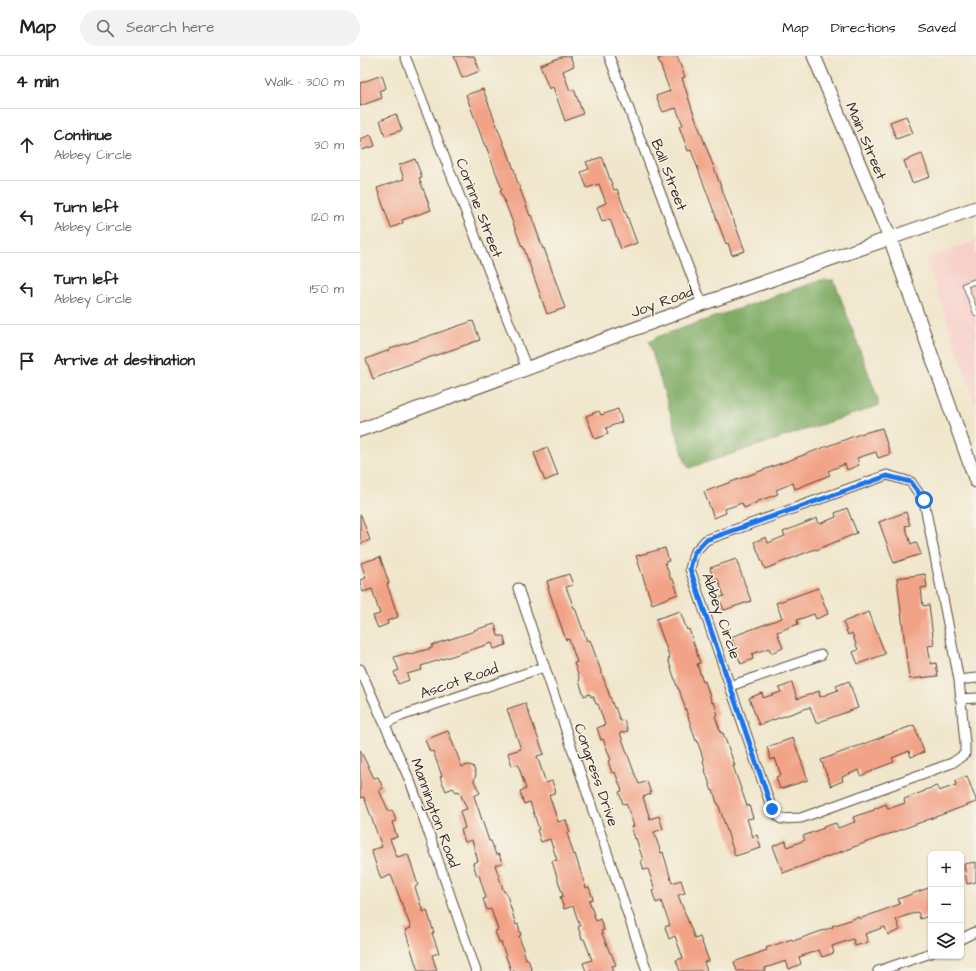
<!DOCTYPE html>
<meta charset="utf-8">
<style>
:root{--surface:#fff;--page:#f2f2f2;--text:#222;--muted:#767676;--line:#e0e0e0}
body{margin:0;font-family:"Architects Daughter",sans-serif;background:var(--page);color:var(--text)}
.controls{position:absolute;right:12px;bottom:12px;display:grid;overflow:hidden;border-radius:6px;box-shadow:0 1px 3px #0004}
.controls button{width:36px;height:36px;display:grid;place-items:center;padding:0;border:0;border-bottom:1px solid var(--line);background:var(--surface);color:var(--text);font:20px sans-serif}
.stop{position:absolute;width:12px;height:12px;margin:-9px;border:3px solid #1a73e8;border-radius:50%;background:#fff}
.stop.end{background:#1a73e8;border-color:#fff;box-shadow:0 1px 4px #0008}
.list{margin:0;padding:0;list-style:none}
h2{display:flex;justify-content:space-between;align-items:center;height:52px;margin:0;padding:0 16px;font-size:17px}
h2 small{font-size:13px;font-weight:400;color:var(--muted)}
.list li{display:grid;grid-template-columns:26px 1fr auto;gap:12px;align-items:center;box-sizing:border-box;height:72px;padding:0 16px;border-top:1px solid var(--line)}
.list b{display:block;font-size:15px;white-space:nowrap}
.list p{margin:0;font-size:13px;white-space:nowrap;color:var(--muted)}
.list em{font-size:13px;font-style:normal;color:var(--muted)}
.icon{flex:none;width:22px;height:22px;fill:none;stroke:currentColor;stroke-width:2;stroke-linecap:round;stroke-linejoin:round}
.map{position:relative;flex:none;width:616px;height:915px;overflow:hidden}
header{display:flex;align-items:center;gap:24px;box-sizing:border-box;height:56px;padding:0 20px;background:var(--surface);border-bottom:1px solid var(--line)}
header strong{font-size:19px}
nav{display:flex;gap:22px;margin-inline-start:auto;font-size:14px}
.search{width:280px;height:36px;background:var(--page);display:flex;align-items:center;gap:10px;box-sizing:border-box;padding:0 14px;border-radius:22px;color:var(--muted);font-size:15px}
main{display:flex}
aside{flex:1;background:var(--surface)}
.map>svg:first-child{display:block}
</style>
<header>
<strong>Map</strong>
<div class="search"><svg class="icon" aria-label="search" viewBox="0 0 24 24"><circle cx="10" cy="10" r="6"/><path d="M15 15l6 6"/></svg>Search here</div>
<nav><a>Map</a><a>Directions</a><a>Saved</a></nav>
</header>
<main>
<aside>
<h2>4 min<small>Walk · 300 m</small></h2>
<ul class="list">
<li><svg class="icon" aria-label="ahead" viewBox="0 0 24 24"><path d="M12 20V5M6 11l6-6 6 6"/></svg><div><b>Continue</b><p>Abbey Circle</p></div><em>30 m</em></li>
<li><svg class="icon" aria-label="left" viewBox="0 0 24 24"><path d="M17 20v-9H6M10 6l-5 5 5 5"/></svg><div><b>Turn left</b><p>Abbey Circle</p></div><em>120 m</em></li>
<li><svg class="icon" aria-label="left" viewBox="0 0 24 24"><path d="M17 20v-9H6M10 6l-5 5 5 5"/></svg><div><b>Turn left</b><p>Abbey Circle</p></div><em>150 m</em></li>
<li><svg class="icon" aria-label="arrive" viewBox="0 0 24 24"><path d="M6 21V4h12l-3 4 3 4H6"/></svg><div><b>Arrive at destination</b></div></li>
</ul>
</aside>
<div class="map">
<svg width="616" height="915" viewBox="0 0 616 915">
<rect width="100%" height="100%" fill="#f7f3e8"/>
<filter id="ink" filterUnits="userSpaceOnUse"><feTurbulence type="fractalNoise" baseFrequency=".025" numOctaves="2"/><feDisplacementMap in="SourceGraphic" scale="8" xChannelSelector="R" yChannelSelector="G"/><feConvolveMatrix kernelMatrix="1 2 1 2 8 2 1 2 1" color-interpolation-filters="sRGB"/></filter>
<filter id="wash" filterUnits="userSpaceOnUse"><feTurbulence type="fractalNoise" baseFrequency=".012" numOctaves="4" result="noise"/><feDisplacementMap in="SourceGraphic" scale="16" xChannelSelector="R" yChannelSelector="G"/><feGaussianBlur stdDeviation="0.9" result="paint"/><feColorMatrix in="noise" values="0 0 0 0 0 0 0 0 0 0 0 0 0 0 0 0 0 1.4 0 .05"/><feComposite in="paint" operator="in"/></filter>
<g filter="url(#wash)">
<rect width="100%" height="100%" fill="#f0e6cb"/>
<path fill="#f7d0ca" d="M616,184V349L566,203Z"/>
<path fill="#7fac65" stroke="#5d6b42" d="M461,224H474L518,343V350L329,412L325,405L289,286L297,281Z"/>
<g id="blocks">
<path fill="#f2a387" d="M94,0H114L120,15L102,22Z
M204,0H210L214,10L203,15L210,35L214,33L223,58L205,65L193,31L189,33L180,9Z
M305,0H317L325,21L322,22L332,53L385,195L372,199L368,187L366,188L331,94L328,95L319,70L323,69L316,52L303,56L296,40L310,35L298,3Z
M22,19L26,32L19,35L22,42L0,50V27Z
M123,33L146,94H147L156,119H155L170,160L171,159L183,193L184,192L205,252L187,258L163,190L162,191L150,159L140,134L142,133L126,90H125L106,39Z
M36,58L42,74L25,80L20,64Z
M546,60L553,77L536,83L530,66Z
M11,79L15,90L2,94L0,87V83Z
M562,98L570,121L552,127L544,105Z
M242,101L254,134L257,133L277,187L261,193L250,163L242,166L237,151L246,147L239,128L227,132L221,116L229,113L226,106Z
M55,103L62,121L59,122L71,154L42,164L43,167L31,172L17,132L44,123L39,109Z
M113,265L120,284L33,314V315L13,323L6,303L30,294V293Z
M258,353L262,366L246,372L248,378L235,383L226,360L239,355L241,359Z
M522,372L530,398L518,402L516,396L497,402L499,409L487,414L485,408L468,415L470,419L435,433L433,427L416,434L418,438L396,446V447L384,452L382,447L365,453L366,457L354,462L344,436L500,378Z
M187,391L198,419L185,425L174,397Z
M487,452L497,477L456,494L455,493L405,513L394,486L406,481L408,487L425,480L423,476L457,462L459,468L476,461L475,457Z
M546,456L550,469L545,470L551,488L556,486L561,498L534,507L519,466Z
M0,459H1L10,484L0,488Z
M305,492L309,505L305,506L311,524L313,523L318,538L292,548L276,500Z
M20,501L29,527L27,528L38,561L27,565L28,568L18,572L13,560L20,558L12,533L3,536L0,527V524L6,522L1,507Z
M376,503L391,545L364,554L359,542L364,540L358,523L354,525L350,512Z
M209,518L213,529L206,531L214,552H215L227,585L230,584L254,652L255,651L260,665L264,664L268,675L260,677L274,716L279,728L287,725L291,738L283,741L290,763L299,760L303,773L294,776L301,797L303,796L312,827L321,824L325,837L318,839L335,883L340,881L349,905L344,906L347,915H320L316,904L323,902L315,880L309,883L305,871L310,869L301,845L296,847L292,835L295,834L288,813L284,814L281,805L283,804L276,782L275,783L271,771L274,770L266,747L263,748L259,736L262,735L255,716L252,717L248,705L251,704L243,683L241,684L237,672L245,669L238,648H236L233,640L231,641L230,638L224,640L219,625L220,624L214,607L217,606L209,583L206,584L188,532H189L187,525Z
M565,518L567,531L561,532L563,550L569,549L574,589L568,590L571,608L576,607L578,620L549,623L537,522Z
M458,532L468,558L456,563L454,558L437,564L438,568L417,576L423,592L411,597L409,592L392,598L393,603L381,608L371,581L422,562L416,547Z
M320,555L327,574L329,573L340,607L337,608L343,626L345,625L352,647L354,646L358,659L355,660L361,677H363L370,696L375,710H373L387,750L389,749L393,762L387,763L393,781L397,779L401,792L375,800L358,747H357L353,734L352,735L345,714H346L343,705H344L337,684L336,685L319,633H318L308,603L310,602L296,563Z
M509,556L525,598L498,608L493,596L498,594L492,577L488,579L483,566Z
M135,568L138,580H144L146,589L134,593L132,587L61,610L62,614L47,618L49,624L38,628L34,616L39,614L34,601L48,597V599L72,592V589L115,575L114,574Z
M489,625L498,652L456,667L450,651L399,669L389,642L402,637L403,642L421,636L419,632L432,627L437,643L459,635L460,641L478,634L476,630Z
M165,647L184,698L177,700L186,727L192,725L196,736L189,739L198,766L206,764L210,776L207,777L214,799L215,798L226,832L229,831L233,843L229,844L236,865L240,863L244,874L241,875L250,897H251L256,909L252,910L254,915H226L223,907L232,904L224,883H222L218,871L220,870L213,850L204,853L200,841L203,840L192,805L197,804L190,783L181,786L177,774L179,773L170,746L164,748L160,735L166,733L158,708L152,710L148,697L161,693L147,653Z
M554,669L564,696L551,701L549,695L532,702L534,706L513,714V715L501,720L499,714L482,721L483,725L471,730L461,704Z
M88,675L102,711L108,709L113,710L116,718L114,725L120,737L114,740L129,785H131L136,799L139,798L142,807L135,809L144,836H146L156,869L158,868L161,879L159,880L166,903H168L172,915H151L141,886H139L135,875L138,874L131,853L127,854L123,843L126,842L119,819L117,820L113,807L118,805L112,784L105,786L101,774L105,772L100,755L107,753L99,735L96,736L93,732L86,735L80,721L82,720L73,695L70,696L65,684Z
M433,682L448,724L420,733L416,721L421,719L415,702L411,704L407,691Z
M0,694L14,722L18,721L23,732L19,734L29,756L32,754L36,765L32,766L37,781L30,783L37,801L48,798L58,829L55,831L63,856L67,854L74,877H72L79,897L72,899L77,915H58L45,874L51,872L31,819L21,823L11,794L22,791L4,741L0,742Z
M607,720L616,744V746L423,817L413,790L426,785L427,791L445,784L443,780L464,772L463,771L476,767L478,772L495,766L493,761L514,754V753L526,748L528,753L545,747L544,743L565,735V734L577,730L579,735L596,729L595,725Z
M616,806V826L607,828L604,808Z
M571,831V859L560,863L558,856L536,863L540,874L528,879L525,871L505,878L508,886L495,890L493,883L472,890L474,897L462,901L459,894L439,901L441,908L429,913L426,905L405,912L406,915H377L374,906L407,894L406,892L432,883L433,885L473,871L472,870L499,861V863L540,848L538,843Z"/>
</g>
</g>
<g filter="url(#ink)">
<use href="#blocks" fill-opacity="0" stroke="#564638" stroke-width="1"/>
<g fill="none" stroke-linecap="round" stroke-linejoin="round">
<g stroke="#564638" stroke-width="6">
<path id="lane" d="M616,225L605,229L616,257"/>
</g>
<g stroke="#564638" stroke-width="11">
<path id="street" d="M45,0L167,313
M249,0L342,248
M527,419L551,426L564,445L599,624L605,687V698L592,707L441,762L421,763L412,753L330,513L334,497L346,484Z
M158,532L287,915
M0,613L50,725L64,763L116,915
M599,624L616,622
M370,630L461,599
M600,643L616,642
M25,668L38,661L184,611
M601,883L615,876
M518,915L571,897"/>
</g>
<g stroke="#564638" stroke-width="15">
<path id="secondary" d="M454,0L530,182L616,425
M0,374L342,248L616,152"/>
</g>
<use href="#lane" stroke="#fff" stroke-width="4.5"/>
<use href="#street" stroke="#fff" stroke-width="9"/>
<use href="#secondary" stroke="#fff" stroke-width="13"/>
</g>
</g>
<g fill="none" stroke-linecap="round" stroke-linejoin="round" filter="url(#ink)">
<path stroke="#1a73e8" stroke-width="5" d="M412,753L330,513L334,497L346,484L527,420L551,426L564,444"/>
</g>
<g text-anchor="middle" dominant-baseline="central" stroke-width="3" stroke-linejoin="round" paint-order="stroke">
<g font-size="15" fill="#3b2a1e" stroke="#f7f3e8">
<text transform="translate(506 85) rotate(67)">Main Street</text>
<text transform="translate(309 119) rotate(69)">Ball Street</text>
<text transform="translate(119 152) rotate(69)">Corinne Street</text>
<text transform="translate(302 246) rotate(-20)">Joy Road</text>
<text transform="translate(361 560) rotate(71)">Abbey Circle</text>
<text transform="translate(99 625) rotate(-19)">Ascot Road</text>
<text transform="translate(236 719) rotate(71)">Congress Drive</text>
<text transform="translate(75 757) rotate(70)">Mannington Road</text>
</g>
</g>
</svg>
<div class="controls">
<button>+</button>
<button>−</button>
<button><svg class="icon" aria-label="layers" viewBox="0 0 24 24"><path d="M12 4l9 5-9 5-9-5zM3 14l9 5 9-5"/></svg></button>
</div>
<div class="stop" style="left:564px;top:444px"></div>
<div class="stop end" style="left:412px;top:753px"></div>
</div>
</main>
